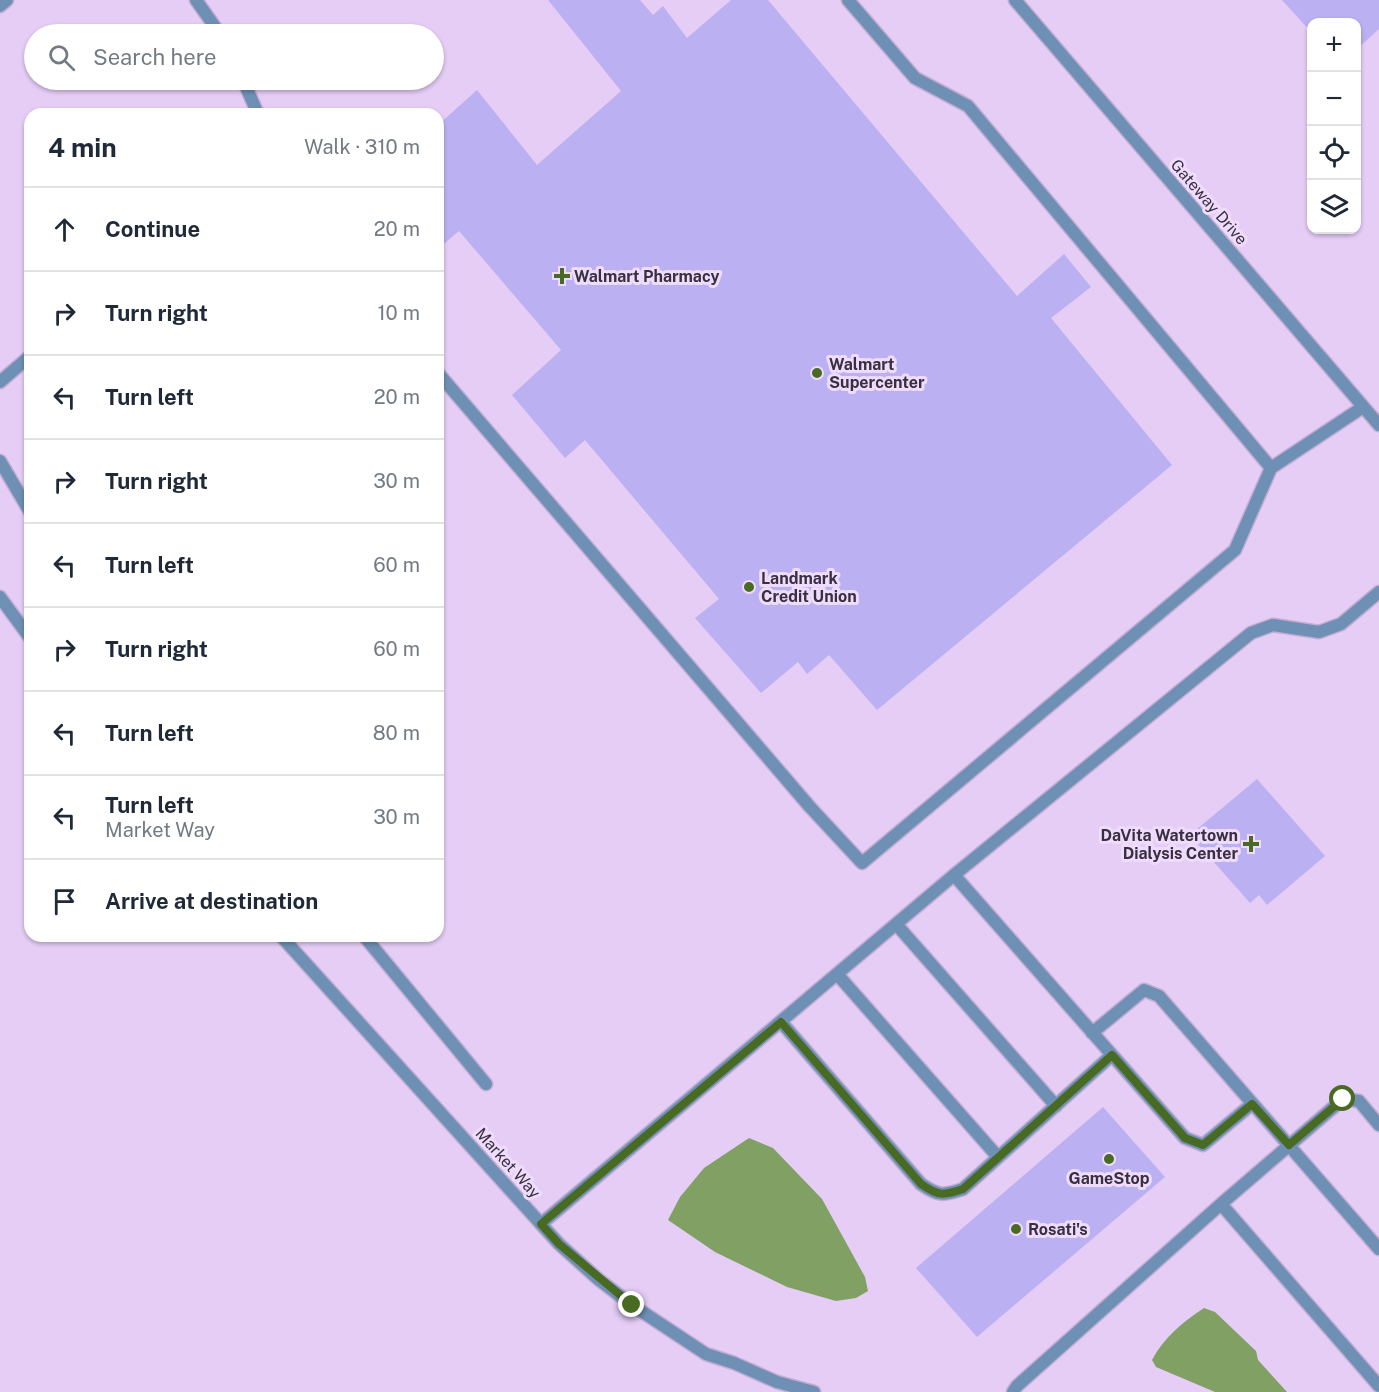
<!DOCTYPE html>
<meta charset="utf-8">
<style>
:root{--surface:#fff;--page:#f2f2f3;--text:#1f2937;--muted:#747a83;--line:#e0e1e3}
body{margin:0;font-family:"Public Sans",sans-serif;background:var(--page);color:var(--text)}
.controls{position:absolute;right:18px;top:18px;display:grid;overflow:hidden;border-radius:12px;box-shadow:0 2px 4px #0004}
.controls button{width:54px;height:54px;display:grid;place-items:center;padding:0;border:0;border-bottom:2px solid var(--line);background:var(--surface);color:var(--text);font:30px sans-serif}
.stop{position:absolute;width:18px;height:18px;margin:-14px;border:4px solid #486a22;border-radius:50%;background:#fff}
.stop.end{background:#486a22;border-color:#fff;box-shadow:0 2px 6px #0008}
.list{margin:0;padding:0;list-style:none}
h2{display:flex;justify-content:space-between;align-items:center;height:78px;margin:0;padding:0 24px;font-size:26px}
h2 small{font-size:20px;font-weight:400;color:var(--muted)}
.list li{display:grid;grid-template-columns:39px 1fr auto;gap:18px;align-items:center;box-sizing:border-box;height:84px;padding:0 24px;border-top:2px solid var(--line)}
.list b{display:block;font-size:22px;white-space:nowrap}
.list p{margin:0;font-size:20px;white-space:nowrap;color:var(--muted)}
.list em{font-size:20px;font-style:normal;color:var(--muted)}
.icon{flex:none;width:33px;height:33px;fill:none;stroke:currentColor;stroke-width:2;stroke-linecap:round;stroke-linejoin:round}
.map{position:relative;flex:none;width:1379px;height:1392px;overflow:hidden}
.search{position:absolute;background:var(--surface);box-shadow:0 2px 4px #0004;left:24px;top:24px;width:420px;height:66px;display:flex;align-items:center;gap:15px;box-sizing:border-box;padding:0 21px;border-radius:33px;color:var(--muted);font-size:22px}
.panel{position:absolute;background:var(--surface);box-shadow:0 2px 4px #0004;left:24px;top:108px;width:420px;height:834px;border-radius:18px}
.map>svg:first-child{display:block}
</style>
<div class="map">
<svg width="1379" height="1392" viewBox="0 0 1379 1392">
<rect width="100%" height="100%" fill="#e5cdf6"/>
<path fill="#80a064" d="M749,1138L773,1148L822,1199L865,1277L868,1291L856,1298L836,1301L787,1287L715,1252L668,1220L680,1197L704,1168Z
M1204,1308L1215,1312L1256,1351L1258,1360L1287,1392H1215L1156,1367L1152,1360C1164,1337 1183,1322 1204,1308Z"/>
<path fill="#bbb1f2" d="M548,0H640L653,15L663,6L687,38L731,0H768L1017,296L1064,254L1091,287L1051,318L1172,465L877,710L829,655L807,674L798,662L761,693L695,618L719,599L585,440L565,458L512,395L561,350L459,231L438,249V125L477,90L537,165L621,91Z
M1282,0H1379V29L1356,50V22H1312V33Z
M1257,779L1325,856L1267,905L1259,895L1250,903L1190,835Z
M1103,1107L1165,1177L977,1337L916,1268Z"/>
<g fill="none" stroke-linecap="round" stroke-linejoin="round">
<g stroke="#c2add1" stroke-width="15">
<path id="lane" d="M196,0L220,34
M848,0L915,78L968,106L1271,468
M243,80L258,114
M438,373L810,807L862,863L1235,550L1271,468L1363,407
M0,382L30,356
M0,461L30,512
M954,875L1185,1138L1203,1145L1252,1104
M896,924L1056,1106
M364,936L486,1084
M837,974L998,1157
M781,1022L921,1184C938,1196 943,1196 963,1189L1112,1055
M1092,1033L1144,990L1159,996L1379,1249
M1221,1204L1379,1386
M541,1224L954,875L1251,633L1273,625L1319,632L1341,624L1379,592
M1013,1392L1017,1386L1221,1204L1343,1099L1359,1101L1379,1125"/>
</g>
<g stroke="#c2add1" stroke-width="15">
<path id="street" d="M1015,0L1379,425
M0,6L7,0
M0,597L30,638
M281,936L559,1244L598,1279L632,1305L706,1354L734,1363L777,1382L814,1392"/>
</g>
<use href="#lane" stroke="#6e90b5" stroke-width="12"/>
<use href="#street" stroke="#6e90b5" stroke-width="12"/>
</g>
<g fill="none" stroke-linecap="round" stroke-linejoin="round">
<path stroke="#486a22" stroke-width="8" d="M632,1305L559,1244L541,1224L781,1022L921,1184C938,1196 943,1196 963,1189L1112,1055L1185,1138L1203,1145L1252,1104L1289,1145L1343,1099"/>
</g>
<g fill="#486a22" stroke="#efdcfd" stroke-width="2">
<path d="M559 267h6v6h6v6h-6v6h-6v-6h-6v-6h6z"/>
<circle cx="817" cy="373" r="6"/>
<circle cx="749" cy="587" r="6"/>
<path d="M1248 835h6v6h6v6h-6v6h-6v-6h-6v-6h6z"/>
<circle cx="1109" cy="1159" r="6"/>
<circle cx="1016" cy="1229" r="6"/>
</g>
<g text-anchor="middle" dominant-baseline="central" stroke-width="6" stroke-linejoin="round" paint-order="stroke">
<g font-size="16" fill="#382f3f" stroke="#efdcfd">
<text transform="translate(1209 202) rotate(49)">Gateway Drive</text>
<text transform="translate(508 1163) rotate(48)">Market Way</text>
</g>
<g font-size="16" font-weight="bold" fill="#382f3f" stroke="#efdcfd" text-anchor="start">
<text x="574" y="276">Walmart Pharmacy</text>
<text x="829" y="364">Walmart<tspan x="829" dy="18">Supercenter</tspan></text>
<text x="761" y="578">Landmark<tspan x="761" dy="18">Credit Union</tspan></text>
<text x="1238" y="835" text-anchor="end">DaVita Watertown<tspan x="1238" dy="18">Dialysis Center</tspan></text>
<text x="1109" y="1178" text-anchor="middle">GameStop</text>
<text x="1028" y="1229">Rosati's</text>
</g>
</g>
</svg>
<div class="controls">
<button>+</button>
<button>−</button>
<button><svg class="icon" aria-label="locate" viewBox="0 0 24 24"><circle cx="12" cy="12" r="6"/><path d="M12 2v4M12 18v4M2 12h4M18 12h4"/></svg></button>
<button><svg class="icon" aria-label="layers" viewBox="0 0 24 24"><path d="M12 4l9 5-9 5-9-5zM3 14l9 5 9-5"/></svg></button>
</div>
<div class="stop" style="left:1343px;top:1099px"></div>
<div class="stop end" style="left:632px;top:1305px"></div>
<div class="search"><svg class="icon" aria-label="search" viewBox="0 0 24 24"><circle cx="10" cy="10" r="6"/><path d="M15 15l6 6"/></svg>Search here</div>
<section class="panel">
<h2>4 min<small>Walk · 310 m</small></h2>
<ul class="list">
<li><svg class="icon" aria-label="ahead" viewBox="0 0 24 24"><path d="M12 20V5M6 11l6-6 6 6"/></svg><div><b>Continue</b></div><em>20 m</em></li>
<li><svg class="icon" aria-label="right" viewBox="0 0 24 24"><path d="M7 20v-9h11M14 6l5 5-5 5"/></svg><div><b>Turn right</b></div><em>10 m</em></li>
<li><svg class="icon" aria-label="left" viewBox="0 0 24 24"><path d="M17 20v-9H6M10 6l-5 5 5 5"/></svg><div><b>Turn left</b></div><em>20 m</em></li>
<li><svg class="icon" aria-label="right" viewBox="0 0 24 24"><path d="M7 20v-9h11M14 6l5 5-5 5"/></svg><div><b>Turn right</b></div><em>30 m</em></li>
<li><svg class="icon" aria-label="left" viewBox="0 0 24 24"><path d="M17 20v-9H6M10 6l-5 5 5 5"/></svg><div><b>Turn left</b></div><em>60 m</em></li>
<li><svg class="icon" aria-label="right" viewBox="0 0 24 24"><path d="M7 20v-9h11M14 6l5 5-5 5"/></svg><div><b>Turn right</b></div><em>60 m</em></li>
<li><svg class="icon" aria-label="left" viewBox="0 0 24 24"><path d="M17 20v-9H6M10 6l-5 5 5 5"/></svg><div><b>Turn left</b></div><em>80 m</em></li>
<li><svg class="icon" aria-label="left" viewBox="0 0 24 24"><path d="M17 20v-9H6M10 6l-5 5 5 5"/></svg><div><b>Turn left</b><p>Market Way</p></div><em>30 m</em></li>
<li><svg class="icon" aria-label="arrive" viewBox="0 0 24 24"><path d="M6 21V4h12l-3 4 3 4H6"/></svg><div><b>Arrive at destination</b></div></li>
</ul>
</section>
</div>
